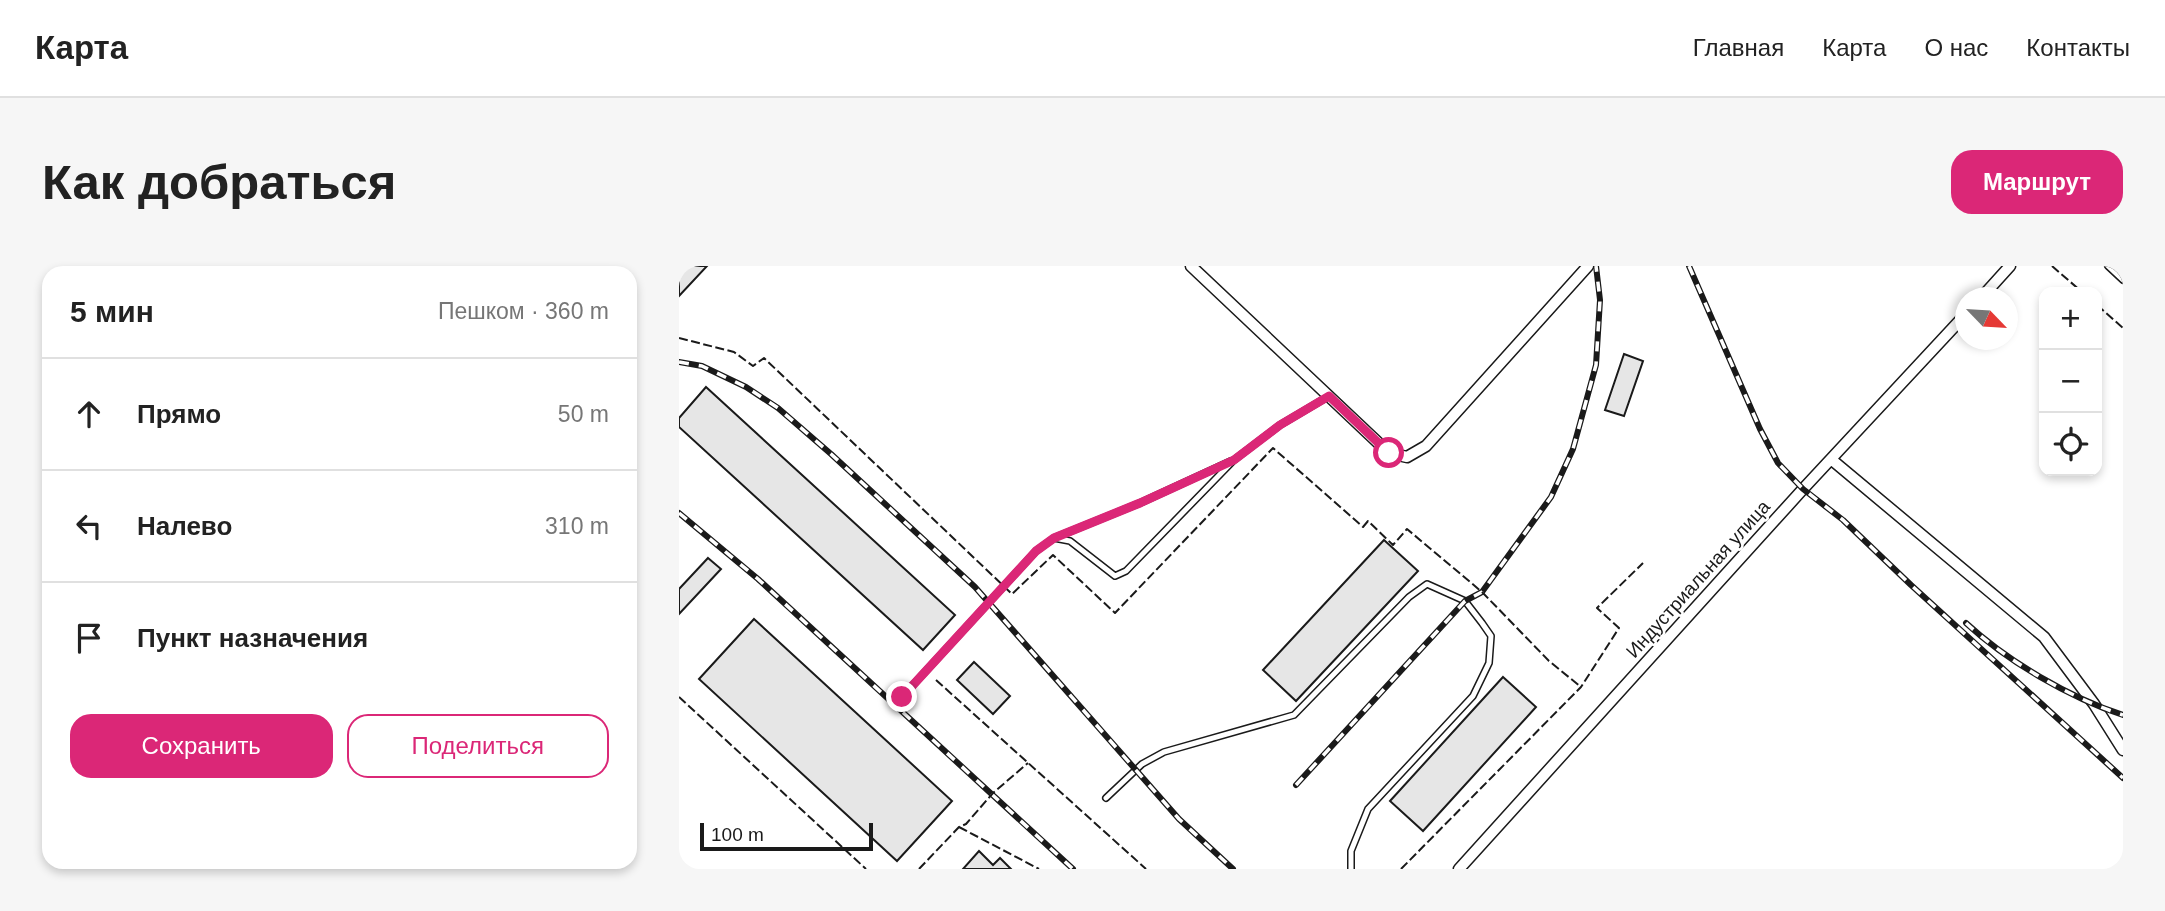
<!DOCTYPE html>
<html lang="ru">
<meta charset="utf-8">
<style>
:root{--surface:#fff;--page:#f6f6f6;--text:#222;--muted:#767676;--line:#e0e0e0;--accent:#db2777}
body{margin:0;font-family:Arial,sans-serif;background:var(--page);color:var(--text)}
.controls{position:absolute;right:21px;top:21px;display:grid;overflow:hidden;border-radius:14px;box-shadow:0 4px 10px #0003}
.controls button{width:63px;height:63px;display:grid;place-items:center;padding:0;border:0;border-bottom:2px solid var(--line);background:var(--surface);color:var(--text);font:35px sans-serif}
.compass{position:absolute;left:1276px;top:21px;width:63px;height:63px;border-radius:50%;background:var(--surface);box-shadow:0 4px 10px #0003;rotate:115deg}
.scale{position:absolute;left:21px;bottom:18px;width:173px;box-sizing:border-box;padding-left:7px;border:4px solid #1a1a1a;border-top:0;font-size:19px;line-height:24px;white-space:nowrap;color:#1a1a1a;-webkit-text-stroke:5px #fff;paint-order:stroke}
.stop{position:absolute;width:21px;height:21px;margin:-16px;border:5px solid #db2777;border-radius:50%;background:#fff}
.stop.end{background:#db2777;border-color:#fff;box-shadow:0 2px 7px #0008}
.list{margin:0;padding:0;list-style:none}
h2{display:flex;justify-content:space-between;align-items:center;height:91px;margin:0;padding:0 28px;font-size:30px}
h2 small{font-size:23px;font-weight:400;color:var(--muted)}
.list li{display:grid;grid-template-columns:46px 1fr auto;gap:21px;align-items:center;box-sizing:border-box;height:112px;padding:0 28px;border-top:2px solid var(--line)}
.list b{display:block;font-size:26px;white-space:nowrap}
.list em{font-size:23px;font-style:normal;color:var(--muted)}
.actions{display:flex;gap:14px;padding:21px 28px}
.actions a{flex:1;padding:16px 0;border:2px solid var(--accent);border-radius:21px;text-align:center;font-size:24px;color:var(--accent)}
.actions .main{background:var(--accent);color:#fff}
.icon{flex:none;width:38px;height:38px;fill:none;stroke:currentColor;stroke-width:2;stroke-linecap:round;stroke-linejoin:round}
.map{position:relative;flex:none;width:1444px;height:603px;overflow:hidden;border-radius:21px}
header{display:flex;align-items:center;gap:42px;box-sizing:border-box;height:98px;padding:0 35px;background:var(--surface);border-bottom:2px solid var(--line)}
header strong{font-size:33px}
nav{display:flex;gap:38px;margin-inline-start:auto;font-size:24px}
.intro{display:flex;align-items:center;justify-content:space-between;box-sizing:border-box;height:168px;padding:0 42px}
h1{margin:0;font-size:49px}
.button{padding:18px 32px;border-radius:21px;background:var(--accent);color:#fff;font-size:24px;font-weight:700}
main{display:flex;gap:42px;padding:0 42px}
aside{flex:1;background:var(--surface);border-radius:21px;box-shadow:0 4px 10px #0003}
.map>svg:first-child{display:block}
</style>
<header>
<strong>Карта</strong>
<nav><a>Главная</a><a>Карта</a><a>О нас</a><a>Контакты</a></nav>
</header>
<div class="intro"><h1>Как добраться</h1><a class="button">Маршрут</a></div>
<main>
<aside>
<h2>5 мин<small>Пешком · 360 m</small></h2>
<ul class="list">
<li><svg class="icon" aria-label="ahead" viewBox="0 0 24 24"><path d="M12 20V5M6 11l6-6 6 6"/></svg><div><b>Прямо</b></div><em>50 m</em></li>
<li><svg class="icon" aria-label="left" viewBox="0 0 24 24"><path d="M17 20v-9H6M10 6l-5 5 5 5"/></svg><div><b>Налево</b></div><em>310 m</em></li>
<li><svg class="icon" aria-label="arrive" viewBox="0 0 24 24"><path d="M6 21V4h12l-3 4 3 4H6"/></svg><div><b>Пункт назначения</b></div></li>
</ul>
<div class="actions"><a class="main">Сохранить</a><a>Поделиться</a></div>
</aside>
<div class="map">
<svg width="1444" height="603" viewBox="0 0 1444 603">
<rect width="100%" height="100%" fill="#fff"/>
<path fill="#e6e6e6" stroke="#1a1a1a" stroke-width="2" d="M0,0H28L0,30Z
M945,88L964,95L945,150L926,144Z
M27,121L276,349L244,384L0,161V152Z
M705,274L739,305L617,435L584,404Z
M29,292L42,303L0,348V323Z
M75,353L273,535L218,595L20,413Z
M295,396L331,430L314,448L278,414Z
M824,411L857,441L744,565L711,535Z
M300,585L314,599L321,592L332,603H284Z"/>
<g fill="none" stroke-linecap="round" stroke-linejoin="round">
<g stroke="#1a1a1a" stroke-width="8">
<path id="service" d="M1429,0L1444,14
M375,272L461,237L552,195
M223,431L357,285L375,272L391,275L436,310L447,305L555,194L601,159L650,130
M427,532L463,498L485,486L615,449L730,331L748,318L786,335L803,357L812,370L810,397L794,430L689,543L672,585V603"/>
</g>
<g stroke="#1a1a1a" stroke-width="13">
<path id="minor" d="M512,0L710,187L728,191L747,180L909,0
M1302,32L1331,0
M1153,194L1365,371L1415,438L1444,484
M780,603L1124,223L1286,49"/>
</g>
<use href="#service" stroke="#fff" stroke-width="5"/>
<use href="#minor" stroke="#fff" stroke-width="10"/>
<g stroke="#1a1a1a" stroke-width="6">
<path id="rail" d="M1010,0L1081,163L1099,197L1124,223L1164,254L1232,319L1444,512
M0,96L23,100L67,121L99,142L152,188L296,321L500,553L554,603
M0,247L79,313L394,603
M1287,357C1328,395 1391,432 1444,449
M617,519L786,335L803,326L872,231L894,183L917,99L921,34L917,0"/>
</g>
<use href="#rail" stroke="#fff" stroke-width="3.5" stroke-dasharray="10" stroke-linecap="butt"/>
<path stroke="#1a1a1a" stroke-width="2" stroke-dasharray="9 3.5" stroke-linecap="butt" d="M1373,0L1403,26
M1418,39L1444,62
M0,72L55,86L74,100L85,92L333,328L374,289L436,347L594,182L684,261L689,255L714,279L728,263L803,326L870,395L902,421
M257,414L467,603
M0,431L187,603
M280,561L360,603
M240,603L280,561L287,558L314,527L349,497
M722,603L902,421L940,362L918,342L964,297"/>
</g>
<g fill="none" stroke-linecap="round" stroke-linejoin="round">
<path stroke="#db2777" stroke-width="9" d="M223,431L357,285L375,272L461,237L555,194L601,159L650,130L710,187"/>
</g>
<g text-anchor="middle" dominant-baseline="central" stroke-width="5" stroke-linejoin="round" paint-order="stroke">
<g font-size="19" fill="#1a1a1a" stroke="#fff">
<text transform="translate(1019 313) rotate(-48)">Индустриальная улица</text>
</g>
</g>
</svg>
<div class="controls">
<button>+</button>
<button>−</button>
<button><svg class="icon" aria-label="locate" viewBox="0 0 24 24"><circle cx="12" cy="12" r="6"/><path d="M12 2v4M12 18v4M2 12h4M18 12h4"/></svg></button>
</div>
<svg class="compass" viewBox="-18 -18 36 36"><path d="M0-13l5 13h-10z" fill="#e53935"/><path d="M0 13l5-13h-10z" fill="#767676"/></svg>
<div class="scale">100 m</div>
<div class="stop" style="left:710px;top:187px"></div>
<div class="stop end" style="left:223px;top:431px"></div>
</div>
</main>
